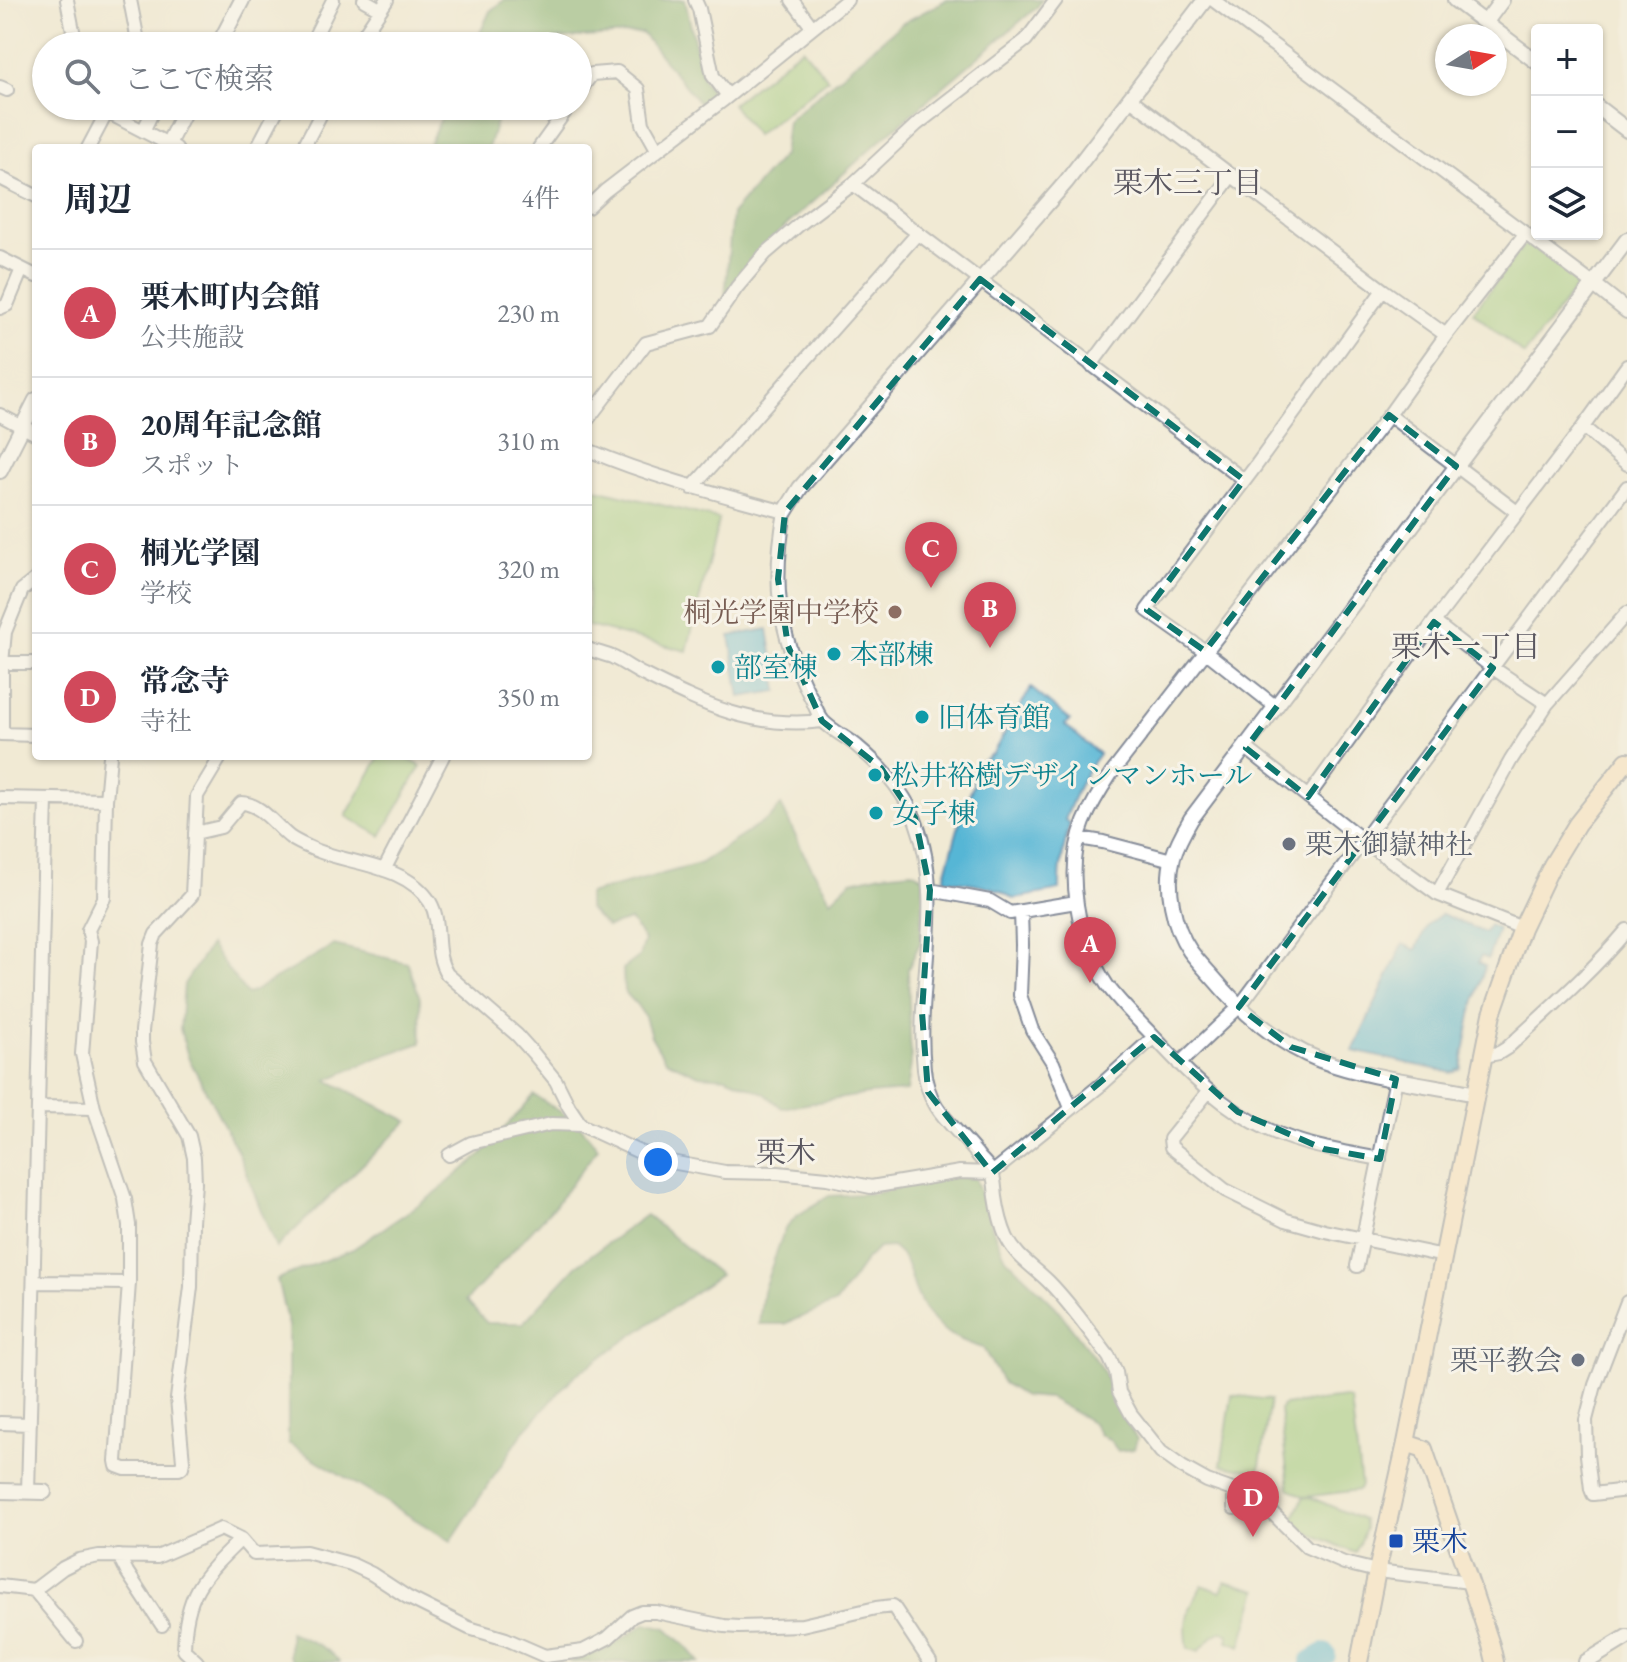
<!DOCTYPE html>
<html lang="ja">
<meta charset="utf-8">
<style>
:root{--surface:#fff;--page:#f2f2f3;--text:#1f2937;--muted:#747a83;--line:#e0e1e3;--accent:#d1495b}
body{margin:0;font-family:"EB Garamond","Noto Serif JP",serif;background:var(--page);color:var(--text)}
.controls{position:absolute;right:24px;top:24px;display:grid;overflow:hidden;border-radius:8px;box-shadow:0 2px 6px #0004}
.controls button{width:72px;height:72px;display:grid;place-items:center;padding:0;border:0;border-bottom:2px solid var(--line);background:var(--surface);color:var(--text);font:40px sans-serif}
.compass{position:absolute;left:1435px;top:24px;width:72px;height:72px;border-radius:50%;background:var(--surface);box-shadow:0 2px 6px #0004;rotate:79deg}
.you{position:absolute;left:658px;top:1162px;width:28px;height:28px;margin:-20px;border:6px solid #fff;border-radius:50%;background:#1a73e8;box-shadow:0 0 0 12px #1a73e833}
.badge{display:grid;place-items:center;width:52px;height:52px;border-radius:50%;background:var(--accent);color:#fff;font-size:26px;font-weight:700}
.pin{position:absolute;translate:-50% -66px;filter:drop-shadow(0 2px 4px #0008)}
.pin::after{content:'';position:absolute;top:42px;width:28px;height:24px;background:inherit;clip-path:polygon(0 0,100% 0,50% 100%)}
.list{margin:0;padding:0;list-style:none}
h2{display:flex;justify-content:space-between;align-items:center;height:104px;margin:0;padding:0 32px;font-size:34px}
h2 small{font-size:26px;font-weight:400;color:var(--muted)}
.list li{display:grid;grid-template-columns:52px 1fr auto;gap:24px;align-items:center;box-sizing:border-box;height:128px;padding:0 32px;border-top:2px solid var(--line)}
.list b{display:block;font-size:30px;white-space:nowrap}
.list p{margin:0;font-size:26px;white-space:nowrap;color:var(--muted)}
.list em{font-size:26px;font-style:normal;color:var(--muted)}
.icon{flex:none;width:44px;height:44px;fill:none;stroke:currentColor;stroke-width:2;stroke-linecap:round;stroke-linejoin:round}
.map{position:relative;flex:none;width:1627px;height:1662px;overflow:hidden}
.search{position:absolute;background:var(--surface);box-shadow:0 2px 6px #0004;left:32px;top:32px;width:560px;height:88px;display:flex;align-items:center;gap:20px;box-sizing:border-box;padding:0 28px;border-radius:44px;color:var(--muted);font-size:30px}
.panel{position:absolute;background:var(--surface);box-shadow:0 2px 6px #0004;left:32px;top:144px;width:560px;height:616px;border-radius:8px}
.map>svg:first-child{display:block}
</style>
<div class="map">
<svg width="1627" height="1662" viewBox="0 0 1627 1662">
<rect width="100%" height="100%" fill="#f7f3e8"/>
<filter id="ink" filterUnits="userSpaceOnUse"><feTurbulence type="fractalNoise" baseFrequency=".0125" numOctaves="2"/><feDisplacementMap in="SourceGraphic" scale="16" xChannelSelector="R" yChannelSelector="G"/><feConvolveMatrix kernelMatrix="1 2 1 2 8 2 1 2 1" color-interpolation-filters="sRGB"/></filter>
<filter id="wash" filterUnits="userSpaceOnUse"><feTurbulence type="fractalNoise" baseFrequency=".006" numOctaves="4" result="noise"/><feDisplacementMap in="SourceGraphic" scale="32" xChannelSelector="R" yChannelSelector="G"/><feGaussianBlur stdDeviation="1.8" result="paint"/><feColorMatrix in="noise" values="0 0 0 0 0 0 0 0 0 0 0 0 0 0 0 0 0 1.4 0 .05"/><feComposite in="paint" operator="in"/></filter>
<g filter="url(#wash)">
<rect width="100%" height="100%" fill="#f1ead4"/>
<path fill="#96c777" stroke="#587b6a" stroke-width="2" d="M802,48L828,79L756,135L732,104Z
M1530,245L1575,278L1577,286L1524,355L1473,312L1523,246Z
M588,487L719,519L687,651L588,626Z
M380,756H402L421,766L381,836L346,816Z
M1232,1395L1270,1400L1259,1472L1221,1465Z
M1346,1398L1351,1401L1361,1485L1359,1490L1304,1497L1289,1488L1280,1410L1283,1405Z
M1310,1497L1363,1520L1365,1529L1355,1553L1302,1530L1293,1520L1303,1498Z
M1225,1581L1258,1590L1241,1646L1228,1641L1229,1635L1222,1631L1213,1636L1199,1651L1188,1649C1183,1616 1187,1614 1202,1585L1221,1592Z"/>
<path fill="#78ac68" stroke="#4a6e63" stroke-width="2" d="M504,0H685L703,79L712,93L699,103L642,33L556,39L549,46H474L490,11Z
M946,0H1042L1037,7L875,145L763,247L725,296L732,213L783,155L787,121L901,24Z
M447,106H501L488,148H427Z
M781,805L804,854L831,900L851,881L881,874L912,871L923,877V908L920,943L908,969L911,1064L907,1091L868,1094L782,1108L764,1093L726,1077L699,1075L665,1060L651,1036L645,1017L637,1005L624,991L623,969L639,957L644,940L630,920L607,927L588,908V894L699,864L771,817Z
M210,945L247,995L334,945L408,963L420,998L421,1043L377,1058L327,1080L408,1121L276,1248L237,1150L188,1057L180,1029L184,984Z
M534,1095L578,1123L598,1148L556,1204L466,1301L487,1323H523L576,1266L646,1215L720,1275L574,1376L524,1431L451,1541L288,1443V1326L277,1279L353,1249L433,1195L481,1155Z
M949,1177L975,1178L995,1235L1006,1258L1056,1307L1100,1365L1107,1379L1116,1406L1137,1439L1134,1449L1118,1451L1109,1439L1100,1435L1093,1423L1049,1398L1024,1396L1003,1383L983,1348C947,1337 929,1325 915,1289C908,1269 910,1261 892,1247L878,1248L866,1260L836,1303L784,1324H759L763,1291L785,1228L798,1215L829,1196L876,1193Z
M646,1623L666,1628L687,1647L700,1662H569L607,1649Z
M289,1632C305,1639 329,1647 339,1662H293L289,1656Z"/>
<path fill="#57b6d5" stroke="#39729a" stroke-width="2" d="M768,629L778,691L740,697L730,636Z
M1031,688L1070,720L1065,725L1099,754C1083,774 1074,796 1065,820L1070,823C1064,846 1059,867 1060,890L1013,899C995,884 967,883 944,879L964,807L973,786L974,766L993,753Z
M1442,914L1485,933L1489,925L1498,929L1488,959L1481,956L1478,963L1485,966L1471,1015L1461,1068L1452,1073L1353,1051L1403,944L1416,950L1428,924Z"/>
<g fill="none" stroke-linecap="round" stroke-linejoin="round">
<path stroke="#57b6d5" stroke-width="24" d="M1312,1662L1324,1655"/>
</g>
</g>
<g filter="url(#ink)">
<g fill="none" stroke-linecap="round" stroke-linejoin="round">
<g stroke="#868c99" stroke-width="16">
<path id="minor" d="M67,0L76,46
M130,0L139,46
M364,0L380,9
M695,0L699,9L713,76L728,96
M792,0L812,27
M1213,0L1593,284
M310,46L333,0
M356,46L387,0
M0,87L7,90
M578,93L592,74L617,72L638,89L643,124L657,149
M1129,98L1383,290L1446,335
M95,106L176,148
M143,131L152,113L150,106
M88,148L107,112
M257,148L279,106
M303,148L325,106
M539,148L569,106
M0,178L36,196
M853,184L1244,480
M588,207L605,191L722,101L847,0
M0,258L36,276
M0,308L7,305L22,269
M1091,365L1232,175
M0,415L36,434
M1389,415L1517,512
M588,419L646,343L710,326L737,287L765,254L800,224L853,184L916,125L1026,40L1056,0
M1583,427L1627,464
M588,450C652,477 718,494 785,512C772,581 777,630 809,694C814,702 817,714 823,721C832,731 847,737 857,746C881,766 905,792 916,822C946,902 915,986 924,1069C928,1110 953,1124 977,1154C981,1160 989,1166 992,1173C995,1179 995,1190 996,1197C998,1211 1001,1225 1007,1238C1017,1258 1033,1266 1048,1281C1071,1304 1090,1332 1109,1357L1116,1372L1119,1392L1131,1414L1161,1452L1182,1467L1207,1481L1258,1499L1307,1547L1344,1563L1377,1571L1470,1582
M692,488L918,233
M1434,622L1493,668L1547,704
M588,649C596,652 604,654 612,657C623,662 633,670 644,675C704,705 754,729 822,721
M2,663H36
M1276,707L1205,651L1147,610L1255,467L1383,290
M0,734L36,735
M2,734V663L5,632L22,590L36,579
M1246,748L1364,841L1437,894L1522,928
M110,756L106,800L104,898L88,930L91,941L82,1054L94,1108L125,1199L129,1225V1283L116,1461L117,1466L125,1469H179L182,1467L183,1461L177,1399L191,1287L192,1222L195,1183L194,1158L189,1136L145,1061L142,1042V1031L152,944L156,934L192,895L197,796L221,756
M1308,797L1434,622L1583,427L1627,366
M0,798L106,800
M195,833L221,827L241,803C261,803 276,827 291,838C297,842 306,846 313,849C350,865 406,864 430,902C443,924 432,951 447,974L517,1035L534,1054L556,1081L569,1107L581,1125L637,1151L671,1162L725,1172L778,1173L827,1178L871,1187L960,1172L992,1173L1102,1084L1154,1037
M1079,838L1103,842L1172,860
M384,870L443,756
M930,890L990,901L1010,913L1076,902
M1437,894L1511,760L1547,704L1627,613
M1021,911L1022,945L1020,995L1032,1030L1053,1063L1071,1108
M1484,1056L1499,1053L1507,1048C1548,1010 1591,973 1627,930
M1179,1064L1239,1007L1627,487
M1208,1092L1170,1139L1171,1147L1225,1190L1286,1220L1325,1231L1444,1256
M38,1107L94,1108
M449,1155L471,1143L551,1124L581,1125
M1380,1159C1343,1152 1304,1146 1269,1130C1224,1109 1189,1075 1156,1039C1140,1022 1121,1004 1107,985C1078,942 1064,871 1084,822C1091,805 1101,789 1111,774L1389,415L1446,335L1525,234
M1357,1266L1396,1079
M35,1282L129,1283
M1627,1302L1595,1385L1586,1420L1587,1455L1591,1489L1593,1494L1627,1490
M0,1423L30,1424
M28,1492L46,799
M1234,1508V1491
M241,1539L254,1554L306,1552L351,1564L372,1574L407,1597L469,1628L506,1639L545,1656L583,1651L608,1638L632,1616L642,1612H656L724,1626L739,1627L802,1625L876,1608L893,1606L930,1662
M119,1556L127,1572L162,1625
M0,1586L34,1590L76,1641
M34,1590L63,1568L79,1560L99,1556L157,1557L221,1529L241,1539C202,1577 185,1593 184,1650L197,1662"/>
</g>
<g stroke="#868c99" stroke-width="18">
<path id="tertiary" d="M1455,0L1537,62
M1485,23L1502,0
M218,46L242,0
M1597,107L1627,130
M166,148L187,106
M1593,284L1627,311
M0,471L36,400
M785,512L800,488L1066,182L1205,0
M1476,1094C1425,1084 1368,1078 1320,1060C1281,1045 1250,1019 1222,988C1212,976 1200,964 1190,951C1173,926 1165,887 1173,857C1177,843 1184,831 1191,819L1627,240
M0,1491L44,1492
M1586,1662L1627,1637"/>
</g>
<g stroke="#868c99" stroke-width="20">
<path id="secondary" d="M1406,1443L1424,1449L1470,1582L1491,1645L1495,1662
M1359,1662L1377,1571L1406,1443L1492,1014L1522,928L1552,865L1577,824L1627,761"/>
</g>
<use href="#minor" stroke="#fff" stroke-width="12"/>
<use href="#tertiary" stroke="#fff" stroke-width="14"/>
<use href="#secondary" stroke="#fce5c4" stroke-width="16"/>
</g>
</g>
<path d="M0 0H1627V1662H0ZM980,279L1244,480L1147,610L1205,651L1389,415L1456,466L1246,748L1308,797L1434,622L1493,668L1239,1007L1291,1047L1396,1079L1380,1159L1324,1149L1238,1112L1154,1037L992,1173L928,1092L922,1012L930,890L915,818L881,768L822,721L788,646L778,579L785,512Z" fill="#f1ead4" fill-opacity=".55" fill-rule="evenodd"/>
<path fill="none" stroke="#0f766e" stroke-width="6" stroke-dasharray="16 10" stroke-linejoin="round" d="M980,279L1244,480L1147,610L1205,651L1389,415L1456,466L1246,748L1308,797L1434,622L1493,668L1239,1007L1291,1047L1396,1079L1380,1159L1324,1149L1238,1112L1154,1037L992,1173L928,1092L922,1012L930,890L915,818L881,768L822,721L788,646L778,579L785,512Z"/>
<circle fill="#8d6e63" stroke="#f7f3e8" stroke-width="3" cx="895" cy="612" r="8"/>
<g fill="#0f9aa8" stroke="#f7f3e8" stroke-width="3">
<circle cx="834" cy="654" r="8"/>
<circle cx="718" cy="667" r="8"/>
<circle cx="922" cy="717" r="8"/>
<circle cx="875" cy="775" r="8"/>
<circle cx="876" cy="813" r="8"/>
</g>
<g fill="#6b7280" stroke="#f7f3e8" stroke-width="3">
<circle cx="1289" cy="844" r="8"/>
<circle cx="1578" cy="1360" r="8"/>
</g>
<rect fill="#1a4fb4" stroke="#f7f3e8" stroke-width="3" x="1388" y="1533" width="16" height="16" rx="4"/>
<g text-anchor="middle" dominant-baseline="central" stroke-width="6" stroke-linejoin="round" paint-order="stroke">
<g font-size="28" fill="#785e54" stroke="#f7f3e8" text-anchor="end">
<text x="879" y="612">桐光学園中学校</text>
</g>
<g font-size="28" fill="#0d838f" stroke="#f7f3e8" text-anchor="start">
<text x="850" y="654">本部棟</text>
<text x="734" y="667">部室棟</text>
<text x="938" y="717">旧体育館</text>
<text x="891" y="775">松井裕樹デザインマンホール</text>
<text x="892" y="813">女子棟</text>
</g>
<g font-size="28" fill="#5b616d" stroke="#f7f3e8" text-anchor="start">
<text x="1305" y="844">栗木御嶽神社</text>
<text x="1562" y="1360" text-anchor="end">栗平教会</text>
</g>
<g font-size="28" fill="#164399" stroke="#f7f3e8" text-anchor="start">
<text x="1412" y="1541">栗木</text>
</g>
<g font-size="30" fill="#5a5760" stroke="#f7f3e8">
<text x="1188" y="182">栗木三丁目</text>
<text x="1466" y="646">栗木一丁目</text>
<text x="786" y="1152">栗木</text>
</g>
</g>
</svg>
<div class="controls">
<button>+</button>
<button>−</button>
<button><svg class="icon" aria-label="layers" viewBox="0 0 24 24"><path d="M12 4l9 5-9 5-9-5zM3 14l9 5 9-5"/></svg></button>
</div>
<svg class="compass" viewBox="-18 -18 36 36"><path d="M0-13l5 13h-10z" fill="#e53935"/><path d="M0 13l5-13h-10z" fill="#747a83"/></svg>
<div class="you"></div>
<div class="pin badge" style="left:1090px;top:983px">A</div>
<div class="pin badge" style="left:990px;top:648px">B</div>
<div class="pin badge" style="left:931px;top:588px">C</div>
<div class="pin badge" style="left:1253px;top:1537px">D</div>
<div class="search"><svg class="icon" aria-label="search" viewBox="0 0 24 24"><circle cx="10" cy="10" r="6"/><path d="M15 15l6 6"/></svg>ここで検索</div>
<section class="panel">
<h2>周辺<small>4件</small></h2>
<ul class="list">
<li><span class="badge">A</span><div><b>栗木町内会館</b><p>公共施設</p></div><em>230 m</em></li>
<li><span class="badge">B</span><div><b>20周年記念館</b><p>スポット</p></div><em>310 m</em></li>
<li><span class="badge">C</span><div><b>桐光学園</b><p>学校</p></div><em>320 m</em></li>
<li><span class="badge">D</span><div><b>常念寺</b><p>寺社</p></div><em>350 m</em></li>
</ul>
</section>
</div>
